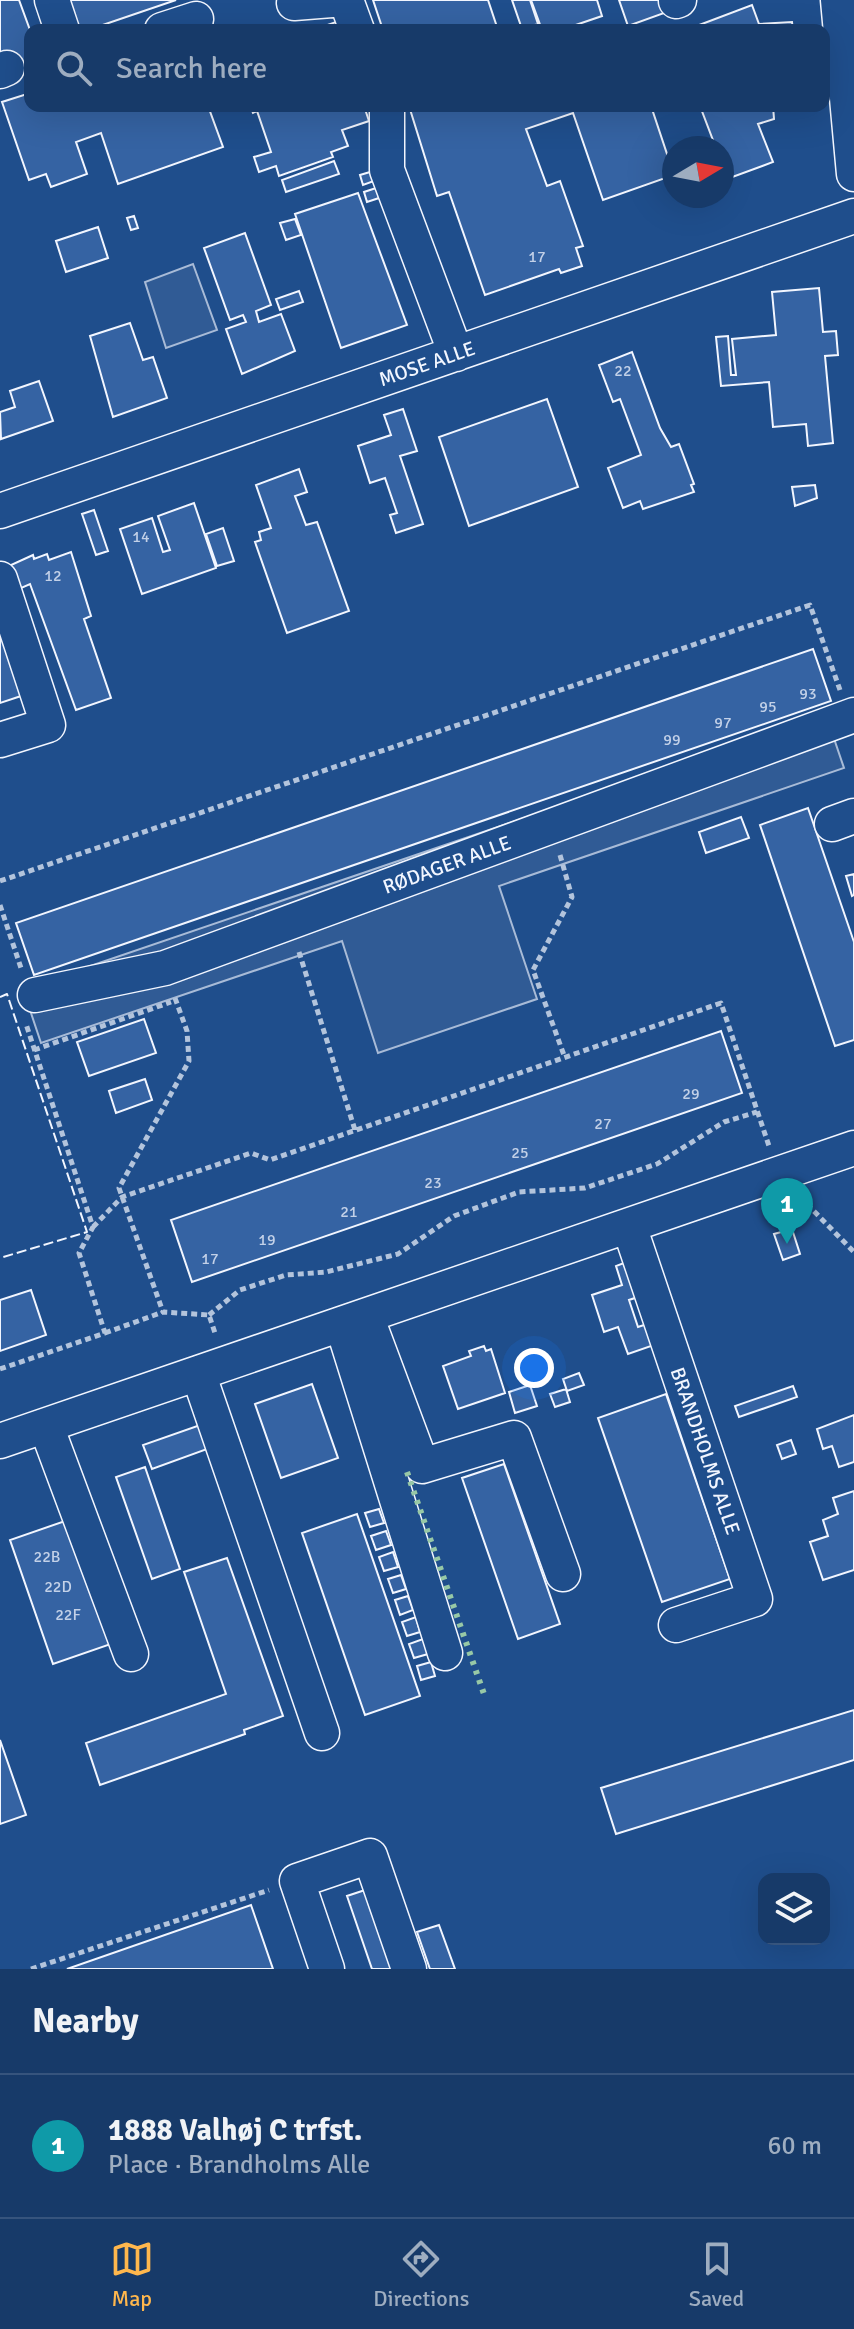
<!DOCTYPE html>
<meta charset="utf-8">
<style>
:root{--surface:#173a69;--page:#20416f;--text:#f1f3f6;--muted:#9eadc0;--line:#36547d;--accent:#ffb74d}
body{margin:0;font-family:Signika,sans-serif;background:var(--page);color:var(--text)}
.controls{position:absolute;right:24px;bottom:24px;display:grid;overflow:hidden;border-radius:16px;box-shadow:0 8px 32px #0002}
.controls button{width:72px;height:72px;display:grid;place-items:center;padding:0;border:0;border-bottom:2px solid var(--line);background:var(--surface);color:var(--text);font:40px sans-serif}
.compass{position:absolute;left:662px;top:136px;width:72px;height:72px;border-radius:50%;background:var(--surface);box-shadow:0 8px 32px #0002;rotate:80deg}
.you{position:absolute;left:534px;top:1368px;width:28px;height:28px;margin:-20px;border:6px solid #fff;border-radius:50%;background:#1a73e8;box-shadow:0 0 0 12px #1a73e833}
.badge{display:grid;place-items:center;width:52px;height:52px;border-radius:50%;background:var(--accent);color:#fff;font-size:26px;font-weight:700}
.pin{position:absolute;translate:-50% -66px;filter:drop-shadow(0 2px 4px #0008)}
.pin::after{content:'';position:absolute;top:42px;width:28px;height:24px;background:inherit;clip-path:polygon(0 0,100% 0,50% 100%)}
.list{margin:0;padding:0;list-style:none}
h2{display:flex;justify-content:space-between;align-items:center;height:104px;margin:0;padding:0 32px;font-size:34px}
h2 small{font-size:26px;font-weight:400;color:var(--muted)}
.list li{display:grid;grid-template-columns:52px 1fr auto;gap:24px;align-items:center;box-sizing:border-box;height:144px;padding:0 32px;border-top:2px solid var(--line)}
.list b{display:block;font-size:30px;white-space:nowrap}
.list p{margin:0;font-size:26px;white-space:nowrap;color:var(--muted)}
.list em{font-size:26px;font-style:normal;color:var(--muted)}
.icon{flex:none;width:44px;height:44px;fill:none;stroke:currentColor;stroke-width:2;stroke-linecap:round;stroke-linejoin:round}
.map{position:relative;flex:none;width:854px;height:1969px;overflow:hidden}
.search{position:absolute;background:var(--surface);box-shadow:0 8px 32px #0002;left:24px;right:24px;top:24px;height:88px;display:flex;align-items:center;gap:20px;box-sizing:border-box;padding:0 28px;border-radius:16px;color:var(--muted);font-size:30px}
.sheet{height:248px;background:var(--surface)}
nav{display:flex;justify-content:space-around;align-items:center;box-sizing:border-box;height:112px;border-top:2px solid var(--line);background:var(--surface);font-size:22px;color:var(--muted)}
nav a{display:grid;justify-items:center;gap:4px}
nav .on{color:var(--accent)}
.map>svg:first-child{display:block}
</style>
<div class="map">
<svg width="854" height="1969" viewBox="0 0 854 1969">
<rect width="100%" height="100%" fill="#1f4e8c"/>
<path fill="#305b95" stroke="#a8bbd7" stroke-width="2" d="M193,264L217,330L166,348L145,282Z
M826,715L844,768L499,886L537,999L378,1053L342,941L41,1043L23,989Z"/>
<path fill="#3563a3" stroke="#f2f6ff" stroke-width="2" d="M0,0H19L30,30L48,23L51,30H30V72L23,74L16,55L0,61Z
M63,0H176L88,30H73Z
M373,0H488L498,30H383Z
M512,0H530L538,24L522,29Z
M531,0H597L602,16L561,30H542Z
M619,0H662L667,12L628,26Z
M752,5L759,24L792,22L793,30H686Z
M336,22L338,30H313Z
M30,93V106H208L223,147L118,184L101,133L76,142L87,174L51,187L46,174L29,180L2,102Z
M250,106H364L369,121L342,130L348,146L331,152L333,157L279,176L276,166L259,172L254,157L271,152L257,111L253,113Z
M409,106H651L674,175L603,200L573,113L526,129L547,186L560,181L583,246L576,248L582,266L561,273L559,269L485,295L449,192L437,196Z
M700,106H773L774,119L758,124L773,162L727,179L722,164V148H716Z
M334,161L339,174L286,192L282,180Z
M370,172L374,181L363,185L360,175Z
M376,188L379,198L367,202L364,192Z
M358,193L407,325L341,348L295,214Z
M134,216L138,228L131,230L127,218Z
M295,219L301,235L286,240L280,223Z
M98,227L108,258L66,272L56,241Z
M245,233L271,305L256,311L259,322L281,314L295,351L242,374L226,329L246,322L243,315L230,320L204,248Z
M819,288L823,332L836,331L838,355L825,356L833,443L808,446L806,424L773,427L769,382L721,386L716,337L728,336L731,375H736L732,339L776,335L772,292Z
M299,291L303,302L280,310L276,299Z
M130,323L143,360L153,357L167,398L113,417L90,336Z
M632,352L660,428L671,447L679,444L694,484L691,485L694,492L643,509L640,501L623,508L608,468L641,455L620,399L613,402L599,365Z
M39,381L53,421L1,439L0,412L15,407L10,391Z
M547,399L578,487L469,526L439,437Z
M403,409L417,451L400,456L423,524L396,533L390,515L397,513L385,478L370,483L358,446L391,435L384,415Z
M299,469L307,492L295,496L306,525L317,522L349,611L287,633L255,542L261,540L259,532L271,528L256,485Z
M815,485L817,498L795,506L792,487Z
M194,503L216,568L142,594L120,529L152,518L163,552L170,550L158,516Z
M94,510L108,551L96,555L82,514Z
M223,528L234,561L217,566L206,534Z
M71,552L91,616L84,619L111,698L76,710L30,584L19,589L11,565L33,555L34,559L47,554L49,560Z
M0,616L27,694L0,703Z
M813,649L831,701L34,975L16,923Z
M808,808L854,942V1040L835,1046L760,825Z
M741,817L749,838L706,853L699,832Z
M854,874V895L852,896L846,876Z
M144,1019L156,1053L89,1076L77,1042Z
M721,1031L742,1093L192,1282L171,1220Z
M145,1079L152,1100L116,1113L109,1091Z
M792,1229L800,1254L783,1260L774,1234Z
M629,1261L641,1296L629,1300L638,1327L650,1323L657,1344L628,1354L618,1327L604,1332L592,1295L622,1285L616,1266Z
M31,1290L46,1335L0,1351V1300Z
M484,1346L486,1351L491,1349L505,1393L458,1409L443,1366L471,1356L469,1351Z
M579,1373L584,1385L567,1391L563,1379Z
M312,1384L338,1458L281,1478L255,1404Z
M530,1385L537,1406L515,1413L509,1392Z
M793,1386L797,1397L739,1417L735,1406Z
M566,1389L570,1402L555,1407L550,1394Z
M666,1394L730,1579L662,1602L598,1418Z
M854,1415V1462L839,1467L832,1446L823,1449L817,1429Z
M203,1424L210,1448L152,1469L143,1445Z
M791,1440L796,1454L782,1459L777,1445Z
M504,1464L560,1624L518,1639L462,1478Z
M145,1467L180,1569L152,1579L116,1477Z
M854,1491V1570L823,1580L810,1542L828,1536L823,1520L838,1514L833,1498Z
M379,1509L384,1523L370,1527L365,1513Z
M357,1514L420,1696L365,1715L302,1533Z
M68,1520L111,1644L53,1664L10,1540Z
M386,1531L391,1545L376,1550L371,1536Z
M393,1552L398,1567L384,1571L379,1557Z
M227,1558L283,1716L244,1730L245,1734L100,1785L86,1743L226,1694L184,1572Z
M401,1575L406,1589L393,1593L388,1579Z
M408,1596L413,1610L400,1615L395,1600Z
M416,1617L420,1632L407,1636L402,1622Z
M423,1639L428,1654L414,1658L409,1644Z
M431,1662L435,1676L421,1680L417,1666Z
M854,1710V1760L616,1834L601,1788Z
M0,1740L26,1815L0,1824Z
M368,1889L395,1969H372L347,1896Z
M251,1905L273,1969H67Z
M439,1925L455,1969H430L417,1932Z"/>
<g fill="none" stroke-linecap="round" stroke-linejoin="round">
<g stroke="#f2f6ff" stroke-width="37">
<path id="minor" d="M52,0L62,30
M346,0L357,30
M838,0L854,174
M676,1L679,0
M294,3L332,0
M162,30L196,19
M0,71L7,68
M387,106V170L456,354
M0,511L854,216
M0,579L48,725L0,740
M832,824L854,816
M35,995L165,968L854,715
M629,1226L755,1599L676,1625
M366,1316L422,1466L514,1438L563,1574
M342,1324L445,1653
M198,1373L322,1733
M46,1426L131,1654
M0,1441L854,1148
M327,1969L297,1881L370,1856L409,1969"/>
</g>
<path stroke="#b3c4dc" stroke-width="5" stroke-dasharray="6 4" stroke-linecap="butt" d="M560,855L572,897L533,970L565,1058
M0,881L810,605L840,690
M0,905L21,968
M299,952L355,1130
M175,998L187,1031L189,1061L119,1188L163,1312L209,1315L216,1336
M34,1050L171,1002
M800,1197L854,1252
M93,1227L122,1197L251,1153L270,1160L721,1003L769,1146
M209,1315L240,1290L286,1275L326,1272L398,1254L454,1216L519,1192L585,1188L657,1164L724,1122L757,1112
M105,1333L163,1312
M0,1369L105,1333L79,1253L93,1227L26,1024
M31,1969L269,1890"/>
<use href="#minor" stroke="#1f4e8c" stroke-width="34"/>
<path stroke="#97c8a6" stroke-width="6" stroke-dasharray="4 6" stroke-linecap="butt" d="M407,1472L485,1697"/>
<path stroke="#f2f6ff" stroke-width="2" stroke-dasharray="10 4" stroke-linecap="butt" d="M0,997L7,994L87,1232L0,1258"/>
</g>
<g text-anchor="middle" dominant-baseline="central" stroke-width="6" stroke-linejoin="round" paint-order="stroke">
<g font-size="16" fill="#c3d1e8">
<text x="537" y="257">17</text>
<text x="623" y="371">22</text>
<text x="141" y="537">14</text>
<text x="53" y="576">12</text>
<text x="808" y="694">93</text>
<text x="768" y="707">95</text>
<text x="723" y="723">97</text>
<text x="672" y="740">99</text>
<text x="691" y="1094">29</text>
<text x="603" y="1124">27</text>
<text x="520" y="1153">25</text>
<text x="433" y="1183">23</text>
<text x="349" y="1212">21</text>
<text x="267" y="1240">19</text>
<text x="210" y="1259">17</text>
<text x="47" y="1557">22B</text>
<text x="58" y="1587">22D</text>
<text x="68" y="1615">22F</text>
</g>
<g font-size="20" fill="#f2f6ff" stroke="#1f4e8c">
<text transform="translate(427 364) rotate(-19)">MOSE ALLE</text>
<text transform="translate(447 865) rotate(-20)">RØDAGER ALLE</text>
<text transform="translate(705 1451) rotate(71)">BRANDHOLMS ALLE</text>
</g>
</g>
</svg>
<div class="controls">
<button><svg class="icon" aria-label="layers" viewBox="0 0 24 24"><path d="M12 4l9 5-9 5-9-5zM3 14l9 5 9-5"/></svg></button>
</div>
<svg class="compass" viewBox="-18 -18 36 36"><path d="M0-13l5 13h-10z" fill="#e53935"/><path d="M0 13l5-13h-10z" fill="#9eadc0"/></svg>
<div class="you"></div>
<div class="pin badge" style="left:787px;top:1244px;background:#0f9aa8">1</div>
<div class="search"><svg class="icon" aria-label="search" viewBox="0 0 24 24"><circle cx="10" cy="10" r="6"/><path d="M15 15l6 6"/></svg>Search here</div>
</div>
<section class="sheet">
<h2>Nearby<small></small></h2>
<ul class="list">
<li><span class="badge" style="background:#0f9aa8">1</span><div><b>1888 Valhøj C trfst.</b><p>Place · Brandholms Alle</p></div><em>60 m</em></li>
</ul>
</section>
<nav>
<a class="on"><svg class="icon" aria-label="map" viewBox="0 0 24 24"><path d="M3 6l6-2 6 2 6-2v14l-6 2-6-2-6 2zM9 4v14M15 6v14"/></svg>Map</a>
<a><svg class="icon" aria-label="directions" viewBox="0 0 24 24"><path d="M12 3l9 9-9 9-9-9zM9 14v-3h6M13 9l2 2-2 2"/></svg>Directions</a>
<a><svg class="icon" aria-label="saved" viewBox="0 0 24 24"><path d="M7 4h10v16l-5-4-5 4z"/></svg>Saved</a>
</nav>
